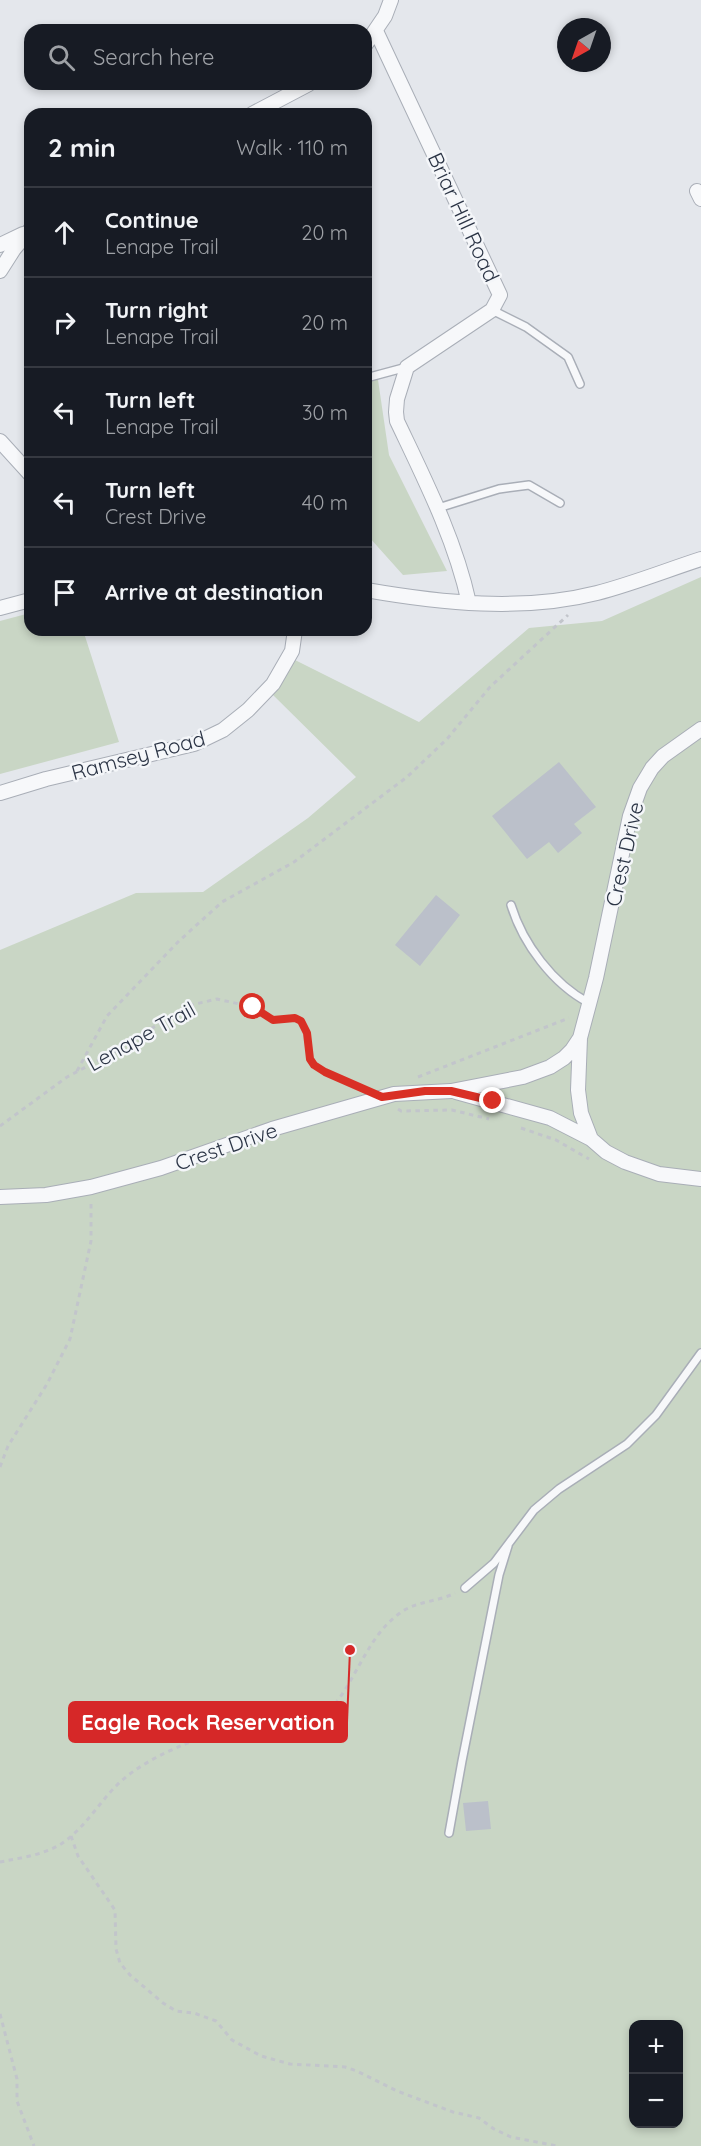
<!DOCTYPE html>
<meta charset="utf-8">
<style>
:root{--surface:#171b24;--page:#20242c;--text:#f1f3f6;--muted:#9ea1a6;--line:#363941}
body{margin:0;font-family:Quicksand,sans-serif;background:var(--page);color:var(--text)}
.controls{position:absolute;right:18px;bottom:18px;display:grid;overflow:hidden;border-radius:12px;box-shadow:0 3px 9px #0003}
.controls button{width:54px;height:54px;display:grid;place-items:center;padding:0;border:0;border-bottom:2px solid var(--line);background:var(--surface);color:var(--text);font:30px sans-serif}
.compass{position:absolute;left:557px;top:18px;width:54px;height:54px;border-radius:50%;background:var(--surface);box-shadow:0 3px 9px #0003;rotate:220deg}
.stop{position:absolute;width:18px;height:18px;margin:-14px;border:4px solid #d93025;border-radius:50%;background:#fff}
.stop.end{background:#d93025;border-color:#fff;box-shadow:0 2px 6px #0008}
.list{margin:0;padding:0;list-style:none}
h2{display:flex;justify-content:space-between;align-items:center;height:78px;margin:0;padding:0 24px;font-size:26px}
h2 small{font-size:20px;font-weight:400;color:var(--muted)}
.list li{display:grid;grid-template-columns:39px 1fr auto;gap:18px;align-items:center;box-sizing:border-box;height:90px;padding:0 24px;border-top:2px solid var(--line)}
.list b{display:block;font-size:22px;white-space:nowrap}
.list p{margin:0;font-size:20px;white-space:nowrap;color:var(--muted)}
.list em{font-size:20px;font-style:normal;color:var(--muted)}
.icon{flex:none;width:33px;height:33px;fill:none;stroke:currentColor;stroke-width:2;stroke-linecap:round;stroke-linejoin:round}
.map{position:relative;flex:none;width:701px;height:2146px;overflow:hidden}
.search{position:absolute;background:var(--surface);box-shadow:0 3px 9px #0003;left:24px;top:24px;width:348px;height:66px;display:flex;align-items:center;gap:15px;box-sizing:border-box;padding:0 21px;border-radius:18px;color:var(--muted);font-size:22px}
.panel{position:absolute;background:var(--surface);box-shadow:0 3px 9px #0003;left:24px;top:108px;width:348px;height:528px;border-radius:18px}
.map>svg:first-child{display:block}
</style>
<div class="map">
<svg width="701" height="2146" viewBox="0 0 701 2146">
<rect width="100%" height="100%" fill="#e4e7ec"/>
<path fill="#c9d6c5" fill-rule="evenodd" d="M377,373L389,455L447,571L403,575L369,537L366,538V379Z
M701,577V2146H0V950L136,893L203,892L308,818L356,777L272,694L293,659L419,722L529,628L602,621ZM634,2024H678V2124H634Z
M30,613V630H83L119,742L0,774V621Z"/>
<path fill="#bbc0ca" d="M559,762L596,807L574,824L582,833L558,853L549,842L527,859L492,816Z
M436,895L460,915L420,966L395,945Z
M488,1801L491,1829L466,1831L463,1803Z"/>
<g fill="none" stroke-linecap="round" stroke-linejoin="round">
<g stroke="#a9aeb7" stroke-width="10">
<path id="service" d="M492,310L526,327L568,357L580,384
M366,378L407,367
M438,508L499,489L529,485L560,503
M511,905C523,944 553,984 589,1003
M465,1588L494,1563L534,1510L559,1489L627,1444L656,1415L701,1353
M449,1833L462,1761L499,1575L508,1546"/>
</g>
<g stroke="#a9aeb7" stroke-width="16">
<path id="minor" d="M376,31L500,295L492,310L407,367L397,399L396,412L397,421C425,480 455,539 469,603
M366,44L385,16L391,0
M252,114L309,84
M697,191L701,199
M0,245L23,234
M0,271L14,249L30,230
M0,441L30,474
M366,590C441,603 522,612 597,593C632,584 667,570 701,559
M0,608L30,600
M0,793L46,779L194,744L223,730L248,710L273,684L292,651L295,630
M456,1092L550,1118L591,1139L606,1152L625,1162L659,1174L701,1179
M591,1139L581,1113L578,1090L580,1038L596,978L630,816L640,788L652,768L663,756L701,729
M0,1197L46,1195L91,1187L161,1168L272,1129L394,1094L451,1091L523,1077L550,1067L564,1058L572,1050L580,1038"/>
</g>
<path stroke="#c2c5cb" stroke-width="3" stroke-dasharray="4.5 4.5" stroke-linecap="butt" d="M77,1071L107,1016L179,941L222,902L294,862L407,777L447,739L490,687L568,615
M418,1077L569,1018
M398,1109L401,1111L452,1110L489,1119
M0,1126L67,1077L116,1051L187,1006L217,999L253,1007L273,1020L295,1018L301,1021C308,1035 306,1043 310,1057C314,1072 348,1082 361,1088
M521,1128L556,1140L589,1159
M0,1467L8,1446L47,1384L70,1339L91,1241V1202
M71,1836L78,1856L115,1910L116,1949L120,1963L130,1975L163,2003L176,2011L194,2013L216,2021L232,2040L261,2056L290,2064L345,2067L357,2071L397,2091L453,2112L479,2118L494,2129L511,2137L557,2146
M0,1862C20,1858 43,1855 61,1844C84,1829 98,1804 117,1785C134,1768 161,1754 183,1745C224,1727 283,1748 320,1721C326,1717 330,1710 335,1704C358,1675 369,1635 400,1613C416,1601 438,1602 455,1593
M0,2014L17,2079V2101L34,2146"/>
<use href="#service" stroke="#f7f8fa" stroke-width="7"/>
<use href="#minor" stroke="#f7f8fa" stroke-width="14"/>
</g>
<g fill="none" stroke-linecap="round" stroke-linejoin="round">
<path stroke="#d93025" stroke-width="8" d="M253,1007L273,1020L295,1018L301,1021L307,1033L310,1059L314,1065L325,1072L382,1097L425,1091H451L493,1101"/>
</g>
<g text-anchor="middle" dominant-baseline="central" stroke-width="5" stroke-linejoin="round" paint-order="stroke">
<g font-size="21" fill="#2b3445" stroke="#f4f6f9">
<text transform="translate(464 217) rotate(65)">Briar Hill Road</text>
<text transform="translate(138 755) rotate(-15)">Ramsey Road</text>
<text transform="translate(624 854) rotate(-77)">Crest Drive</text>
<text transform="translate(141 1036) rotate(-29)">Lenape Trail</text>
<text transform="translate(226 1146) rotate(-19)">Crest Drive</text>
</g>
</g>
<path fill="none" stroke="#d62828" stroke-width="2" d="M350 1650L347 1722"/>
<circle fill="#d62828" stroke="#f4f6f9" stroke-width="2" cx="350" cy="1650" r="6"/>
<rect fill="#d62828" stroke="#d62828" stroke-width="2" x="69" y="1702" width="278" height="40" rx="6"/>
<g font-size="22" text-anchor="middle" font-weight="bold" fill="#fff">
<text x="208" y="1730">Eagle Rock Reservation</text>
</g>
</svg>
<div class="controls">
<button>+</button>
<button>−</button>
</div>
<svg class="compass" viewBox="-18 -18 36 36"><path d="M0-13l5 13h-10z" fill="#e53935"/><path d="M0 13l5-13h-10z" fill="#9ea1a6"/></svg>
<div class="stop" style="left:253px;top:1007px"></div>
<div class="stop end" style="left:493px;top:1101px"></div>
<div class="search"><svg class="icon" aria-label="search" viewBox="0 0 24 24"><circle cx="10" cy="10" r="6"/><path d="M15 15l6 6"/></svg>Search here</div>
<section class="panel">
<h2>2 min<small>Walk · 110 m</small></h2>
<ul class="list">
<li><svg class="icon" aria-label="ahead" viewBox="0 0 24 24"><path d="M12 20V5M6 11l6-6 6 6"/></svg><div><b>Continue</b><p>Lenape Trail</p></div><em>20 m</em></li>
<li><svg class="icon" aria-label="right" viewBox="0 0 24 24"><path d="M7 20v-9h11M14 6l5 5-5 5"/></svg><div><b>Turn right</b><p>Lenape Trail</p></div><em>20 m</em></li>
<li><svg class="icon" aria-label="left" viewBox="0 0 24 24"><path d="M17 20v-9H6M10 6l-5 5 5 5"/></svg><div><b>Turn left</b><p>Lenape Trail</p></div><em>30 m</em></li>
<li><svg class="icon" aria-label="left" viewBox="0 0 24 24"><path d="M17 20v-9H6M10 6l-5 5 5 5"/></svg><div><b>Turn left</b><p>Crest Drive</p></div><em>40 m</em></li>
<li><svg class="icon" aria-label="arrive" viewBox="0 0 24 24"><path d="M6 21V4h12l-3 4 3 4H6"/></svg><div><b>Arrive at destination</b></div></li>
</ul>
</section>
</div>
